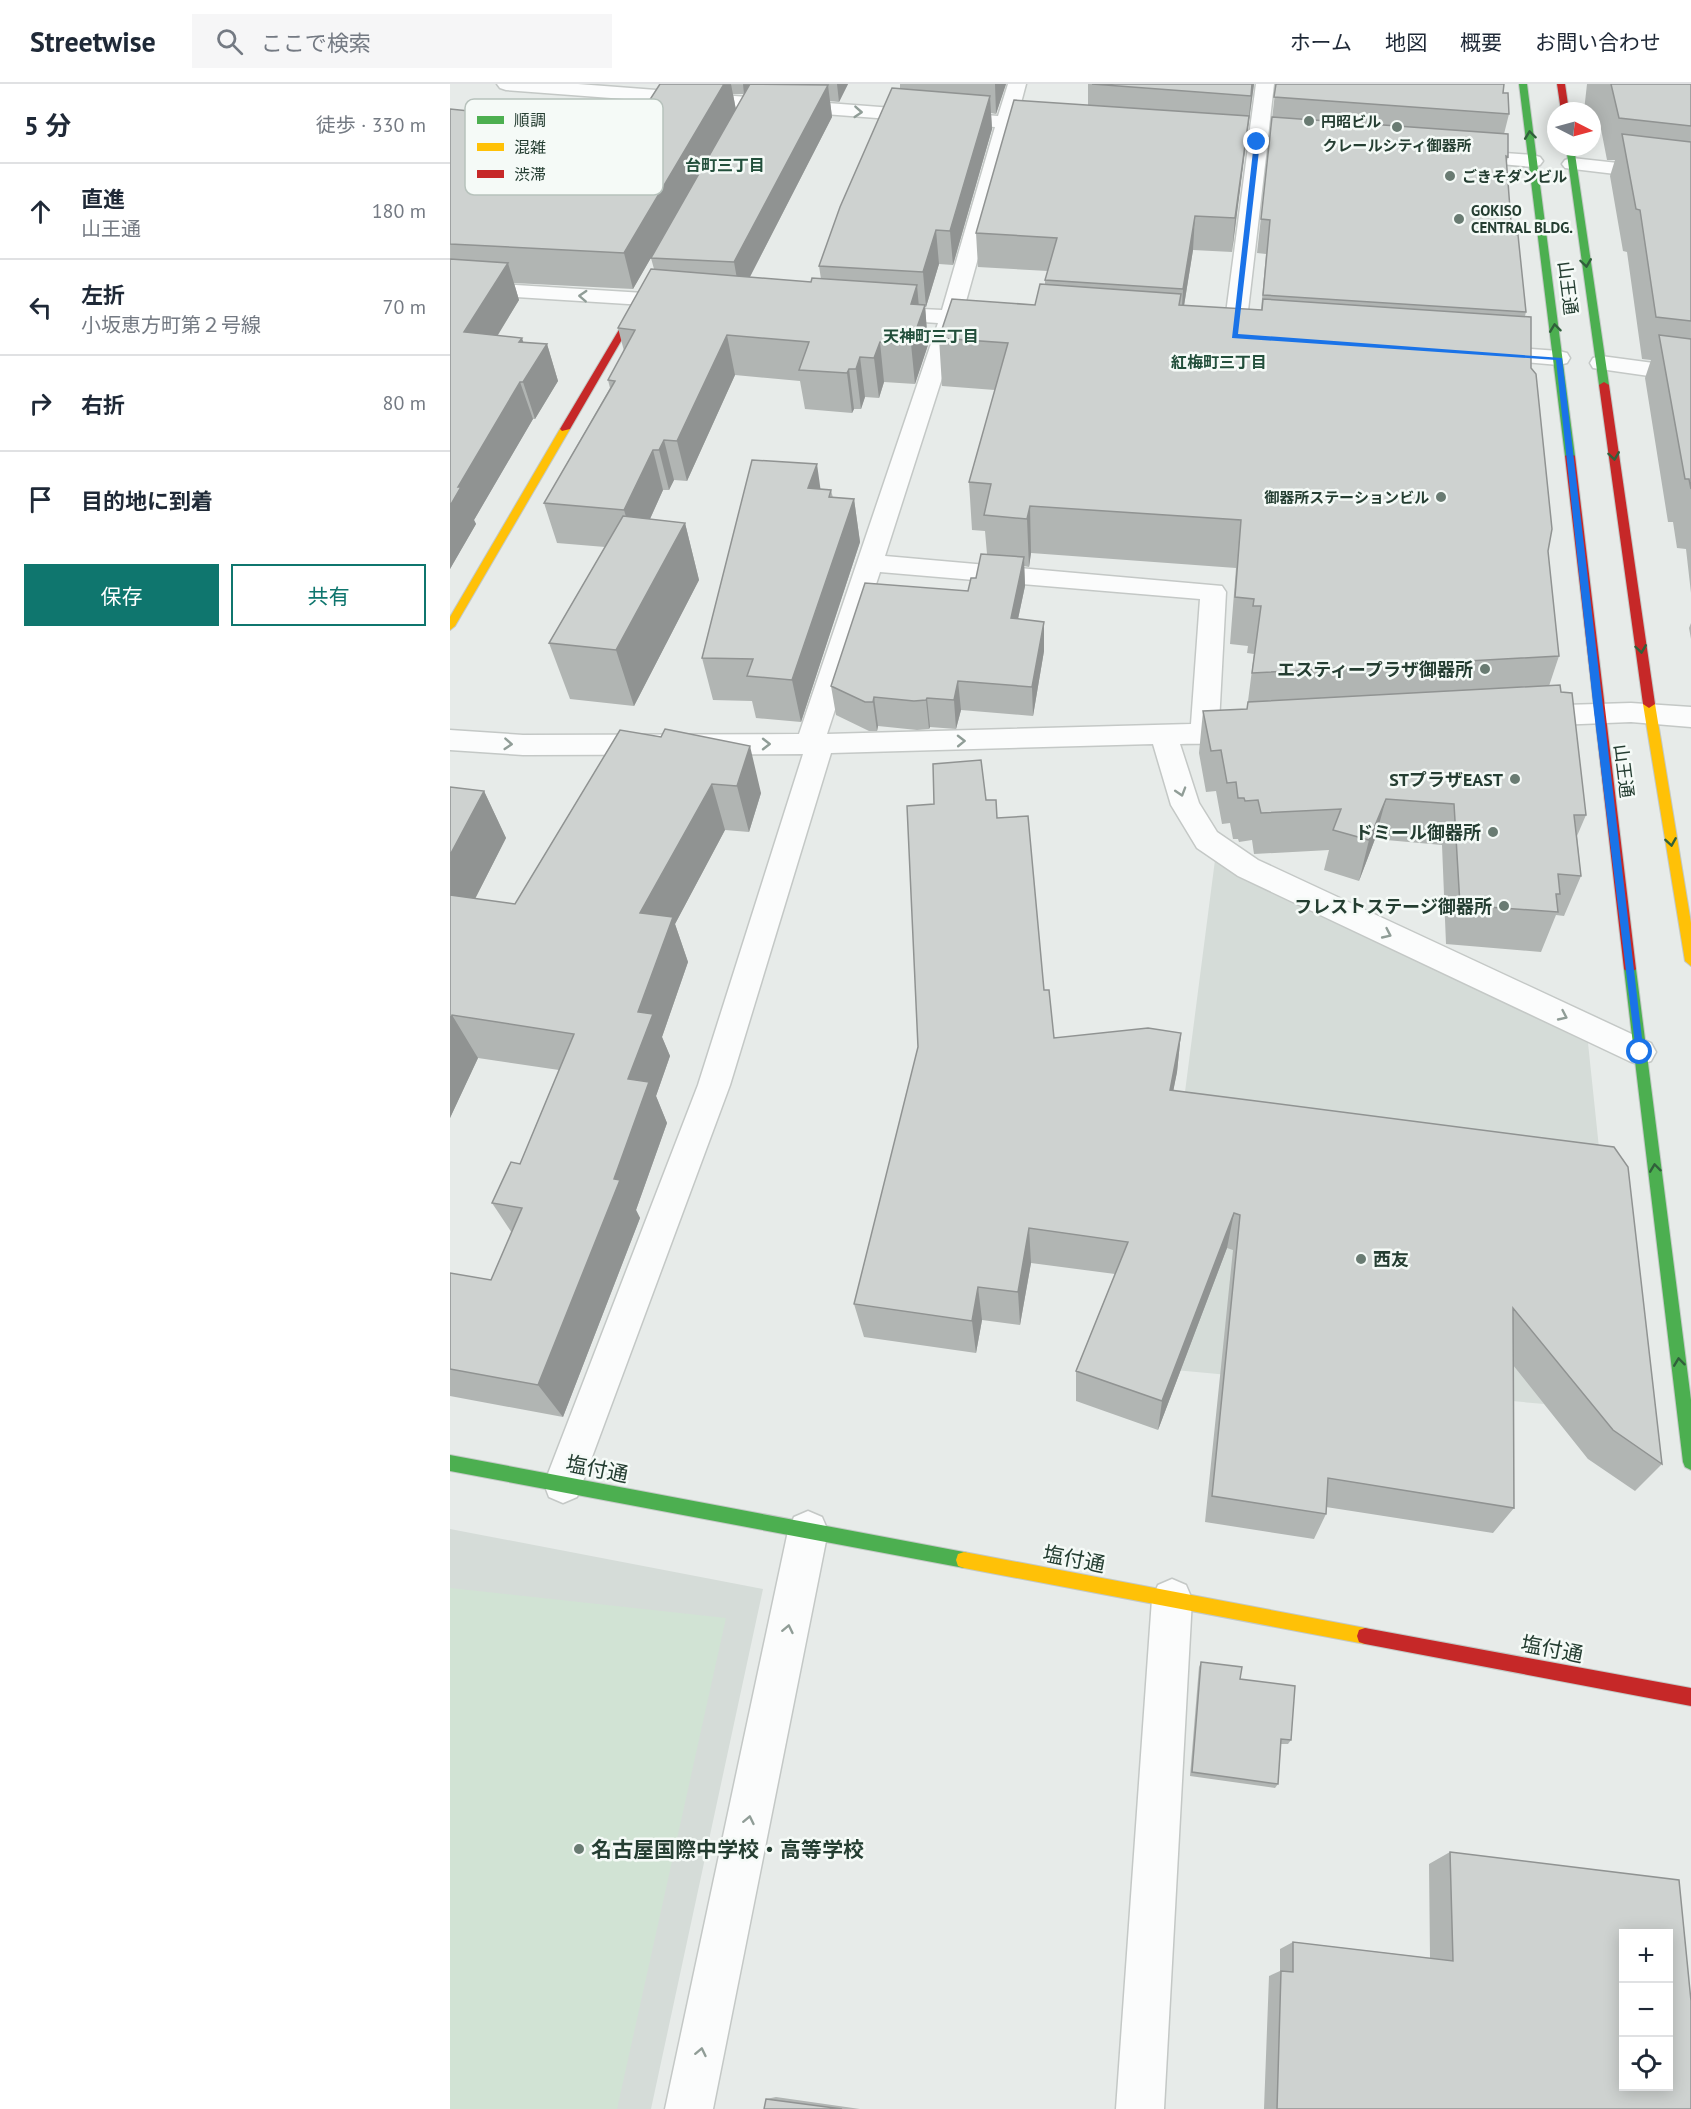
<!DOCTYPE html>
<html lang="ja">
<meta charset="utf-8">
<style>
:root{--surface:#fff;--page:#f6f6f7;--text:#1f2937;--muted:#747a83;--line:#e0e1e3;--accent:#0f766e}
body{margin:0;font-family:"PT Sans","Noto Sans JP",sans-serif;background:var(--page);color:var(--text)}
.controls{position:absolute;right:18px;bottom:18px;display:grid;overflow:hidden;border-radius:0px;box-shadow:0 3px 15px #0003}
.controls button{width:54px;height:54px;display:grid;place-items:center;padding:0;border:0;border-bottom:2px solid var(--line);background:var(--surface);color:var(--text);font:30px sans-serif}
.compass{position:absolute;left:1097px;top:18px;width:54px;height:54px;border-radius:50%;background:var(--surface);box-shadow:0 3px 15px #0003;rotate:96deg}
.stop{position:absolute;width:18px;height:18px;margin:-14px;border:4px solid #1a73e8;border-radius:50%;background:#fff}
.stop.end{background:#1a73e8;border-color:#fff;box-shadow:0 2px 6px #0008}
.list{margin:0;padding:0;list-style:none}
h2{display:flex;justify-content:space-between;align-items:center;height:78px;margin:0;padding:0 24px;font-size:26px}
h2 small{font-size:20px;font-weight:400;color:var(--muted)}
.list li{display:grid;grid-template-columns:39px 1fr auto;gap:18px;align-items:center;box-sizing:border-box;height:96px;padding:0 24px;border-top:2px solid var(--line)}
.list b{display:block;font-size:22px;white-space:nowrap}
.list p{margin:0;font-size:20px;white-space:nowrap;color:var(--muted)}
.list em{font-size:20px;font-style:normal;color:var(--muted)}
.actions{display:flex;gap:12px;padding:18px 24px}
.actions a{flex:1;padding:14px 0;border:2px solid var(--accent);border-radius:0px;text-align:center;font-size:21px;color:var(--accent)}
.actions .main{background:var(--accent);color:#fff}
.icon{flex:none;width:33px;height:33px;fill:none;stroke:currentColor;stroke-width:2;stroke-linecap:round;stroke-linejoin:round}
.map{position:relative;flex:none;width:1241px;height:2025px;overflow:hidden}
header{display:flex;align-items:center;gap:36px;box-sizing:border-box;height:84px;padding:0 30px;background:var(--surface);border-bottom:2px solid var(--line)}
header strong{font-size:28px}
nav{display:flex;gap:33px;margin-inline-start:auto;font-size:21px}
.search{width:420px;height:54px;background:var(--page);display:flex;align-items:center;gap:15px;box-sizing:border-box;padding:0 21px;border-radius:0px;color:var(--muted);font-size:22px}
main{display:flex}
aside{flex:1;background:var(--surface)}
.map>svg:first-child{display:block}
</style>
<header>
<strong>Streetwise</strong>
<div class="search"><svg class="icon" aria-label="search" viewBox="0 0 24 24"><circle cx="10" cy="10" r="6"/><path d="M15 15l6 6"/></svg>ここで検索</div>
<nav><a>ホーム</a><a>地図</a><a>概要</a><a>お問い合わせ</a></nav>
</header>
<main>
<aside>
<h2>5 分<small>徒歩 · 330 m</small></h2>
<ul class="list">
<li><svg class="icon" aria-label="ahead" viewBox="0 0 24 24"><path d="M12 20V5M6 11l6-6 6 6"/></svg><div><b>直進</b><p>山王通</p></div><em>180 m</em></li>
<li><svg class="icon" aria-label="left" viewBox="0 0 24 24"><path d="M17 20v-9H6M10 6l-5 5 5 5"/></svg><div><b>左折</b><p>小坂恵方町第２号線</p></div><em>70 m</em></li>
<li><svg class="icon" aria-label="right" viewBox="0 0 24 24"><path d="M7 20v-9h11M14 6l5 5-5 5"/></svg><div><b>右折</b></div><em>80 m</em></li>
<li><svg class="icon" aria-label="arrive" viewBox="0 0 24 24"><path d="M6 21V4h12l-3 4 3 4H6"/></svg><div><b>目的地に到着</b></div></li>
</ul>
<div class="actions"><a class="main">保存</a><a>共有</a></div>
</aside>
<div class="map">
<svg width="1241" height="2025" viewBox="0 0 1241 2025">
<rect width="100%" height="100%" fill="#e7ebe9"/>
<path fill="#d5dcd8" d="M765,776L786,789L1138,959L1179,1350L1138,1375L1094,1320L660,1280L717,1147Z
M0,1445L313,1505L201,2025H0Z"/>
<path fill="#d1e3d4" d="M0,1504L276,1534L167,2025H0Z"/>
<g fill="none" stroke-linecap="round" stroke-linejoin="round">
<g stroke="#c4c8c6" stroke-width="3">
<path id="street" d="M47,0H128L548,32L558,0H576L567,34L609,38L611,42L609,46L602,48L564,45L513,228L548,231L551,236L548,241L540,243L509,241L435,472L772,502L776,508L769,639L796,638L806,641L810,648L806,655C782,662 755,659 730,660L749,719L767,748L808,776L1201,959L1206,968L1201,977L1190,981L1179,977L788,792L747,764L721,721L703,660L381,669L280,1001L132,1400L127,1413L113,1419L99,1413L94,1400L248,1001L353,670L73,671L0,666V646L73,651L349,650L488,239L430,235L422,234L419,229L422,224L430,223L492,226L545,43L56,6L50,4ZM430,488L750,515L741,640L377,650Z
M806,0H824L818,53L865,56L872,58L875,62L872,66L865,68L817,64L795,252L792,257L784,259L776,257L773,252L798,63L752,60L745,58L742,54L745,50L752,48L799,52Z
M1012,66L1083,71L1090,73L1093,77L1090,81L1083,83L1005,76L1002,72L1005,68Z
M1122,74L1241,87V99L1115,84L1112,80L1115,76Z
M0,197L226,211L234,212L237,217L234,222L226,223L0,209Z
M1038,262L1109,267L1117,269L1120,274L1117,279L1109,281L1030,274L1027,269L1030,264Z
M1151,272L1241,284V298L1143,284L1140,279L1143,274Z
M1181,619L1241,623V643L1181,638L1081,642L1071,639L1067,632L1071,625L1081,622Z
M358,1427L372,1433L378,1447L263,2025H215L338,1447L344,1433Z
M722,1495L736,1501L742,1515L714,2025H666L702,1515L708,1501Z"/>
</g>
<g stroke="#c3c9c6" stroke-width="2">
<path id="fast" d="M1069,0H1077L1125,372L1120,375L1115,372Z
M1116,63H1124L1159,301L1154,304L1149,301Z
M1180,880L1186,885L1241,1316V1386L1235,1383L1233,1378L1174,885Z
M0,1371L514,1468L520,1470L522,1476L520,1482L514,1484L0,1387Z"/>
</g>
<g stroke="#c3c9c6" stroke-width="2">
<path id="slow" d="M115,342L120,345L5,542L0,546V533L110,345Z
M1199,616L1205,620L1241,839V882L1235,877L1193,620Z
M514,1468L915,1544L921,1546L923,1552L921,1558L915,1560L514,1484L508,1482L506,1476L508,1470Z"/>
</g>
<g stroke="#c3c9c6" stroke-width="2">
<path id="jam" d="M1107,0H1115L1119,27H1111Z
M189,212L196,214L120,345L112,347L110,345Z
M1154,298L1159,301L1205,620L1199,624L1193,620L1149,301Z
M1120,369L1125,372L1186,885L1180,890L1174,885L1115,372Z
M915,1544L1241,1604V1622L915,1560L909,1558L907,1552L909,1546Z"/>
</g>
<use href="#street" fill="#fbfcfc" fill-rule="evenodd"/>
<use href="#fast" fill="#4caf50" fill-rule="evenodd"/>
<use href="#slow" fill="#ffc107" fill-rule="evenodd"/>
<use href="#jam" fill="#c62828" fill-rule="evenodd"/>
</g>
<path fill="#b1b5b3" d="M210,0H398L389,18L380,17L382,33L300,193L361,198L371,195L369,182L450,5V0H556L546,30L541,29L542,45L503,181L489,180L476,223H475L478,261L465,300L434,298L429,314L415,313L411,325H404L402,329L355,325L350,297L285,291L237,397L224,396L219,406H213L200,435L235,439L249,496L184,622L120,615L99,559L155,463L107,459L94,419L160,304L158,296L174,267L168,244L204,185L201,174L294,10H283L286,26L183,205L64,199L69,216L48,251L73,258L97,260L108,297L85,335H83L24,436L26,440L0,485V25L86,34L87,38L181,45Z
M638,0H804L782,168L743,166L734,222L811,226L816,170L807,169L826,0L1053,9L1059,30L1054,50L1058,73L1056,81L1062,151L1076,228L1075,232L1081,284L1098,467L1109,572L1099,602L1111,608L1136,731L1127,752L1131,792L1114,832L1106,831L1091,868L996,860L992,761L925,755L909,797L874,786L879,766L804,770L802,756L789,758L788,755H783L780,739L772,740L766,707L756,708L749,669L753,627L797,625L804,570L797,569L798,562L780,560L786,484L581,469L579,483L574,482L575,502L568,535L594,538V567L583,632L511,626L506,645L480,643L479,645L467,646L428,642L427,647H419L386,631L381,602L518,507L526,494L537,470L535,447L522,446L519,398L545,306L492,302L489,254L585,221L595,201V196L598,187L528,183L526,149L638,21Z
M1137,0H1241V509L1236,465L1227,464L1223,438H1218L1195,294L1201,276L1192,275L1177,168L1173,167L1160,92L1165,76H1157L1150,40H1142V27H1134Z
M370,405L381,406L383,414L404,415L410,458L351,638L306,634L302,617L263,616L252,574Z
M1241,539V555L1239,544Z
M170,646L311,709L299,748L275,746L225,840L238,878L212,953L220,972L206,1012L217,1039L186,1126L190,1134L113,1333L0,1312V1189L41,1196L62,1149L42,1119L70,1080L109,986L28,974L0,1034V703L34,707L56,754L25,815L65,820Z
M536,716L547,734L594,906L604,954L731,949L727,988L723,1007L1164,1063L1212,1380L1185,1407L1138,1375L1063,1281L1064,1424L1043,1449L876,1423V1430L864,1455L755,1438L783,1166L777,1164L708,1346L626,1317V1287L665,1190L581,1179L570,1241L532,1236L526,1269L414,1253L404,1220Z
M751,1578L790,1595L841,1656L838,1660H831L828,1700L825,1704L740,1692L749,1583Z
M1000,1768L1241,2025H814L819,1892L830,1887V1865L843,1858L980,1874L979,1780Z
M326,2013L410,2025H314L316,2015Z"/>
<path fill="#909392" d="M274,0H281L286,26L183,205L174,169Z
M293,0H301L294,10Z
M387,0H398L389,18Z
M545,0H556L546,30Z
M802,0H804L797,50L801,12Z
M378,1L382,33L290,212L284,178Z
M540,12L542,45L503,181L500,147Z
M799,32L795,65L782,168L785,134Z
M745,132L743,166L731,240L733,205Z
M486,146L489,180L476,223L473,188Z
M58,179L69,216L27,285L14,248Z
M467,201L470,235L475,221L478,261L465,300L461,260V220Z
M277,251L285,291L237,397L227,357Z
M72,254L82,284L97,260L108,297L85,335L73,298L69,258Z
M430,258L434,298L429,314L424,274Z
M410,273L415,313L411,325L406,285Z
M399,285L404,325L402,329L397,289Z
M70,298L83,335L24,436L26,440L0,485V422L8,403Z
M214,356L224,396L219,406L209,366Z
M203,366L213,406L186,466L174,426Z
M367,380L373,423L358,404Z
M404,415L410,458L351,638L342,596Z
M580,422L581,469L579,483L577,435Z
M235,439L249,496L184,622L166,566Z
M574,473L575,502L562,563L561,534Z
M594,538V567L583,632L582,603Z
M508,597L511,626L506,645L504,616Z
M424,613L428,642L427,647L423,618Z
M477,614L480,643L479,645L476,616Z
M300,662L311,709L299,748L287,702Z
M262,700L275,746L225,840L238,878L212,953L220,972L206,1012L217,1039L186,1126L190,1134L113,1333L88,1301L164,1095L188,928L190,829Z
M34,707L56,754L5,854L0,845V771Z
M936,715L925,755L909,797L919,756Z
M2,931L28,974L0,1034V937Z
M731,949L727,988L716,1044L720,1006Z
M784,1129L777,1164L708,1346L712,1317Z
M579,1144L581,1179L570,1241L568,1208Z
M528,1203L532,1236L526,1269L522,1237Z"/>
<path fill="#ced2d0" stroke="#909392" stroke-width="1.5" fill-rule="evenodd" d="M210,0H274L174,169L0,160V25L86,34L83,38L181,45Z
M300,0L378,1L284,178L201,174Z
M642,0H802L801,12Z
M826,0H1054L1053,9H1058L1059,30L824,13Z
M1161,0H1241V42L1169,34Z
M442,4L540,12L500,147L486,146L473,188L369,182L390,123Z
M564,16L799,32L785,134L745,132L733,205L595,196L607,154L526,149Z
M822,33L1058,50V73L1056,72L1062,151H1068L1076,228L813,211L820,136L811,135Z
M1172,50L1241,58V237L1206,233L1190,126L1186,125Z
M0,175L58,179L14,248L72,254L69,258L97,260L73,298H70L8,403H11L0,422Z
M201,185L361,198L362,194L467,201L461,220L475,221L461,260L430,258L424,274L410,273L406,285H399L397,289L349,286L359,258L277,251L227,357L214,356L209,366H203L174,426L94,419L165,297L158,296L185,246L168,244Z
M590,200L731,210L729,221L812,226L813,215L1081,233V284L1086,290L1102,445L1098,467L1109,572L802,589L811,522H803L804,515L785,513L791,436L580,422L577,435L534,431L541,400L519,398L558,259L489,254L502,215L585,221Z
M1209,251L1241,255V405L1239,395H1235Z
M302,376L367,380L358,404L381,406L379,413L404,415L342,596L297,592L303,575L252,574Z
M173,432L235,439L166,566L99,559Z
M531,470L574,473L561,534L594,538L582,603L508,597L504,616L477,614L476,616L464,617L424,613L423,618H415L381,602L415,499L518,507L521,494H526Z
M1110,601L1111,608L1122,609L1136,731H1124L1131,792L1108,790L1110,810H1106L1108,828L1010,821L1004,720L936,715L919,756L883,746L891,725L811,729L808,716L795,717L794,714H788L786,698L777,699L771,666L761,667L753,627L797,625L798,618Z
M215,645L300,662L287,702L262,700L190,829L223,833L188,928L203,930L178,995L199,998L164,1095L170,1096L88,1301L0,1285V1189L41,1196L72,1124L42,1119L61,1078L70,1080L124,950L2,931L0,937V811L65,820L170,646L211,653Z
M531,676L536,716H546L547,734L578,732L594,906H599L604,954L698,944L731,949L720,1006L1164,1063L1178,1083L1212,1380L1163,1346L1063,1224L1064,1424L878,1394L876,1430L762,1412L790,1131L784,1129L712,1317L626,1287L678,1158L579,1144L568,1208L528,1203L522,1237L404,1220L468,963L457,722L484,720L483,680Z
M0,703L34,707L0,771Z
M751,1578L792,1583L790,1595L845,1602L841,1656L831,1655L828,1700L742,1688Z
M1000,1768L1229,1796L1241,1917V2025H827L831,1887L843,1888V1858L1003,1877ZM1173,1850H1218V2002H1173Z
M316,2015L392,2025H314Z"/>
<defs><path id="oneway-chevron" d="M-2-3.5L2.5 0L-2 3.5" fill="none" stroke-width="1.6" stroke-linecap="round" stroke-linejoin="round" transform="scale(1.5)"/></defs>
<g stroke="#909d97">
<use href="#oneway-chevron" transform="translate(408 28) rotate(4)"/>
<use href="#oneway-chevron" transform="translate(133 212) rotate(-177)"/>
<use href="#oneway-chevron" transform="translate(511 657) rotate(-1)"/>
<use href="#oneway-chevron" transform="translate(58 660) rotate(4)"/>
<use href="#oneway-chevron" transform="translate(316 660)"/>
<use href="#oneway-chevron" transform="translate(731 708) rotate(73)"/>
<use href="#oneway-chevron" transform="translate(937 850) rotate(25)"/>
<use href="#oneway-chevron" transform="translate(1113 932) rotate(25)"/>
<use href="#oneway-chevron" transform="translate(338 1545) rotate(-78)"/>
<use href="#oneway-chevron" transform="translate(299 1736) rotate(-78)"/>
<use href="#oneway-chevron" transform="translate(251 1968) rotate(-78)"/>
</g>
<g stroke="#31603b">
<use href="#oneway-chevron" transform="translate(1080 51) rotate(-97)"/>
<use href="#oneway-chevron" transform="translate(1136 179) rotate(82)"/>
<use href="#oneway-chevron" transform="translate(1105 244) rotate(-97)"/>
<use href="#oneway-chevron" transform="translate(1164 372) rotate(82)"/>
<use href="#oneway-chevron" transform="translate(1191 565) rotate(82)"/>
<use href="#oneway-chevron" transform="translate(1221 758) rotate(81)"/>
<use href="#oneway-chevron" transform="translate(1205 1084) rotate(-97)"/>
<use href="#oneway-chevron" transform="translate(1229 1278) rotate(-97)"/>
</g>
<path fill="#1a73e8" d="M807,57L810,58L788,250L1112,274L1194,971L1190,972L1186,968L1144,628L1106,276L782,254L804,58Z"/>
<g fill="#697b72" stroke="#f5faf7" stroke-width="2">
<circle cx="859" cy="37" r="6"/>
<circle cx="947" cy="43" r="6"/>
<circle cx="1000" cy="92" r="6"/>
<circle cx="1009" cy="135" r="6"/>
<circle cx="991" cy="413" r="6"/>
<circle cx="1035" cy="585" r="6"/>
<circle cx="1065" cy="695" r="6"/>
<circle cx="1043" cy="748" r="6"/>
<circle cx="1054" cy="822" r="6"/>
<circle cx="911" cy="1175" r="6"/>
<circle cx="129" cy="1765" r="6"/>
</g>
<g text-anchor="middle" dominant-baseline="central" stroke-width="5" stroke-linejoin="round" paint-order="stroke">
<g font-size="15" font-weight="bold" fill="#253e32" stroke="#f5faf7" text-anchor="start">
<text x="871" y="37">円昭ビル</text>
<text x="947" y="61" text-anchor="middle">クレールシティ御器所</text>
<text x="1012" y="92">ごきそダンビル</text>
<text x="1021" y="126">GOKISO<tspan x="1021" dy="17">CENTRAL BLDG.</tspan></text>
<text x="979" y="413" text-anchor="end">御器所ステーションビル</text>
</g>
<g font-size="16" font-weight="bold" fill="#224f3b" stroke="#f5faf7">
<text x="275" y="81">台町三丁目</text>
<text x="481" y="252">天神町三丁目</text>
<text x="769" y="278">紅梅町三丁目</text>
</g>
<g font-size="18" fill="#253e32" stroke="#f5faf7">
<text transform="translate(1118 204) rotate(83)">山王通</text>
<text transform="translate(1174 687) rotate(83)">山王通</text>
</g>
<g font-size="18" font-weight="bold" fill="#253e32" stroke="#f5faf7" text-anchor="end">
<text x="1023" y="585">エスティープラザ御器所</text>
<text x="1053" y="695">STプラザEAST</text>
<text x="1031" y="748">ドミール御器所</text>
<text x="1042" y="822">フレストステージ御器所</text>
<text x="923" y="1175" text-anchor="start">西友</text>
</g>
<g font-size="21" fill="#253e32" stroke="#f5faf7">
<text transform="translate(147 1385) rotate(11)">塩付通</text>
<text transform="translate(624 1475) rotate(11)">塩付通</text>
<text transform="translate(1102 1565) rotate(11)">塩付通</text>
</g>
<g font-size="21" font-weight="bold" fill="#253e32" stroke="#f5faf7" text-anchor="start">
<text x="141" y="1765">名古屋国際中学校・高等学校</text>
</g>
</g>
<rect x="15" y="15" width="198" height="96" rx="9" fill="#f5faf7" stroke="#b7c2bc" stroke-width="1.5"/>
<rect x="27" y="32" width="27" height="8" fill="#4caf50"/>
<rect x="27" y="59" width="27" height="8" fill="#ffc107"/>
<rect x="27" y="86" width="27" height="8" fill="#c62828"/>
<g font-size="16" fill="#253e32">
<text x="64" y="42">順調</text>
<text x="64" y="69">混雑</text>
<text x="64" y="96">渋滞</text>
</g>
</svg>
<div class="controls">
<button>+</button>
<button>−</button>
<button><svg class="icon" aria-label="locate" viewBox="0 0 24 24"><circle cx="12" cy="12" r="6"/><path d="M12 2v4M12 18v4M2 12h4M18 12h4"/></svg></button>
</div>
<svg class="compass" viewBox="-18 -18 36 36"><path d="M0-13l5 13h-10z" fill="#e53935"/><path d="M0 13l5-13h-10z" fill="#747a83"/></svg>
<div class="stop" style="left:1190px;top:968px"></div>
<div class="stop end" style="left:807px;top:58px"></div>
</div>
</main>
